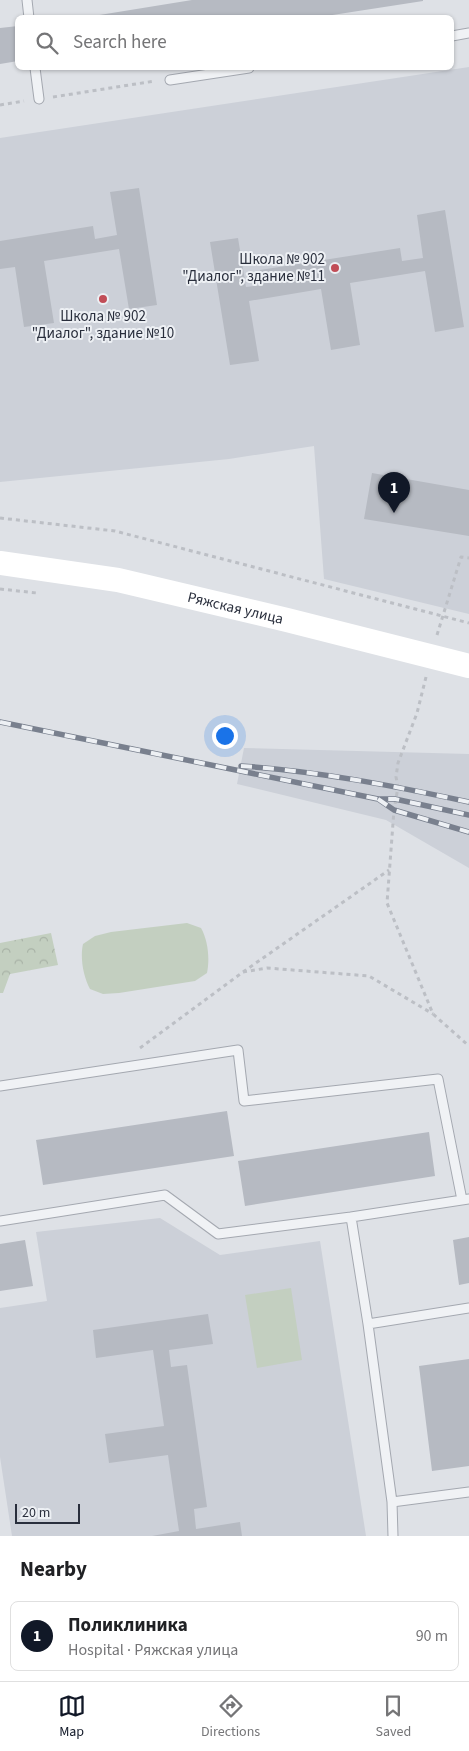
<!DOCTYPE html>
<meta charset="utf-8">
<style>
:root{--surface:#fff;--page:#f2f2f2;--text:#202124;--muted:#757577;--line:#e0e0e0;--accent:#111827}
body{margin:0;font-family:"Source Sans 3",sans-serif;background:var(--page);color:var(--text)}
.scale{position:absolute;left:15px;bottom:12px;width:65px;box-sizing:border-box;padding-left:5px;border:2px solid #292e3c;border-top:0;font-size:14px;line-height:18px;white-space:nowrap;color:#292e3c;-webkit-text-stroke:4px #edf0f4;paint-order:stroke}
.you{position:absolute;left:224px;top:735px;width:18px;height:18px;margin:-12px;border:4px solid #fff;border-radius:50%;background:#1a73e8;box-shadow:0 0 0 8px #1a73e833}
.badge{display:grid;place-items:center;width:32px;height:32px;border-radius:50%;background:var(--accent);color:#fff;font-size:16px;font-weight:700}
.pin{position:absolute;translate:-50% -41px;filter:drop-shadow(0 1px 2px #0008)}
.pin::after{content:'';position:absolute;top:26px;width:18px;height:15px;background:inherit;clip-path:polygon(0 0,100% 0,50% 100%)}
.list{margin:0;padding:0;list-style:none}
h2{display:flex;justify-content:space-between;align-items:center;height:65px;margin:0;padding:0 20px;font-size:21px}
h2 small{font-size:16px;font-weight:400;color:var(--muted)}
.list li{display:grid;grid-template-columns:32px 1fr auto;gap:15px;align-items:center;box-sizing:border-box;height:70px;margin:0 10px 10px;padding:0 10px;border:1px solid var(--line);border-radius:8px}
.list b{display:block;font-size:19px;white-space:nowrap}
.list p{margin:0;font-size:16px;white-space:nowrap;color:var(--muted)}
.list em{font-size:16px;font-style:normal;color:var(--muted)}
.icon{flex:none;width:28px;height:28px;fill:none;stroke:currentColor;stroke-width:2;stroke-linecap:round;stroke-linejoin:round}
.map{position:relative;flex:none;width:469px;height:1536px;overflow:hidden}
.search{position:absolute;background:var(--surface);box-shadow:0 1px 4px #0004;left:15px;right:15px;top:15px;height:55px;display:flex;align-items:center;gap:12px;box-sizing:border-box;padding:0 18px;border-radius:8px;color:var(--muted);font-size:19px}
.sheet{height:145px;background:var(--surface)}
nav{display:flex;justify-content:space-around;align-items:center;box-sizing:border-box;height:70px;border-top:1px solid var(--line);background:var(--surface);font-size:14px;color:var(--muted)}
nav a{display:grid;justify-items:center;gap:2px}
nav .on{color:var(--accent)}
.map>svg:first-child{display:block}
</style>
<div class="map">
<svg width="469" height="1536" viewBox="0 0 469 1536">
<defs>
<pattern id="park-crowns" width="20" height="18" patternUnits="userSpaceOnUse" patternTransform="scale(1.25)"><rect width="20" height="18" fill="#c3cfc0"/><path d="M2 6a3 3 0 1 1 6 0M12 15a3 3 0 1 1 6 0" fill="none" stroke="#a8b2a6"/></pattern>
</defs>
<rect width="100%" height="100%" fill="#dee1e6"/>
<path fill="#ccd0d8" d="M469,67V614L324,579L314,446L229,459L0,482V138Z
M244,748L469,754V868L386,820L237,784Z
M160,1218L220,1255L320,1241L366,1536H12L0,1457V1308L47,1301L36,1232Z"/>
<path fill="url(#park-crowns)" d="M51,933L58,965L10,974L3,993H0V943Z"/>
<path fill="#c3cfc0" d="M187,923L201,928C208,940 210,959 207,973L195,981L119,993L103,994L90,989C83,976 80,957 83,944L95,936L111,932Z
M291,1288L302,1360L257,1368L245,1295Z"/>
<path fill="#b6bac2" d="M192,0H423V1L313,18H81Z
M18,26V61L0,64V28Z
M139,188L157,305L129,309L119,249L44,261L54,323L24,327L15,267L0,269V241L93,226L95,239L117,235L110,192Z
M445,210L464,327L435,332L425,271L350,283L360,345L331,350L321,289L249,301L259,361L230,365L210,242L238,238L246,287L263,285L260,270L400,248L402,261L423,258L417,215Z
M372,473L469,490V536L364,519Z
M227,1111L234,1156L43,1185L36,1140Z
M429,1132L435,1176L245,1206L238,1161Z
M469,1237V1283L459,1285L453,1240Z
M25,1240L33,1286L0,1291V1244Z
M208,1314L213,1344L169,1350L171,1367L187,1365L207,1507L194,1509L196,1529L240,1522L242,1536H152L179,1531L168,1455L109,1463L105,1434L164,1426L153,1350L96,1358L93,1330Z
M469,1359V1466L432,1471L419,1366Z"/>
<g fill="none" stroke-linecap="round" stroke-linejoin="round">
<g stroke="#a4a8b0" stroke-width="11">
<path id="lane" d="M27,0L29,18
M452,36L469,33
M35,68L39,99
M170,80L249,68
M0,1086L238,1050L244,1101L438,1079L462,1200
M351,1217L368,1324L392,1502L469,1492
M0,1221L165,1195L218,1234L351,1217L469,1199
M368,1324L469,1308
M392,1502L393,1536"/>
</g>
<path stroke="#bcbfc5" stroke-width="3" stroke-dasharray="4 4" stroke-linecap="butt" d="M53,97L155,81
M0,105L24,101
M0,518L115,531L469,623
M0,589L37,593
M437,635L461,557L469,558
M426,677L417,713L398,763L396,777L398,787L394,810L387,903L433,1014L469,1046
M243,972L389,870
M140,1048L243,972L267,968L369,976L433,1014"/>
<use href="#lane" stroke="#f0f2f5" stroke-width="9"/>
<path stroke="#fff" stroke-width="24" id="s1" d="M0,563L118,580L287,620L469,666"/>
<g stroke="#79808e" stroke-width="5.5">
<path id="rail" d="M0,722L378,799H395L469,815
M241,766C318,771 394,786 469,802
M378,799L394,810L469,832"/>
</g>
<use href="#rail" stroke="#edf0f4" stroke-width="4" stroke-dasharray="11" stroke-linecap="butt"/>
</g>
<g fill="#c14d57" stroke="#edf0f4" stroke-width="2">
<circle cx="335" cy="268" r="5"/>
<circle cx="103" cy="299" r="5"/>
</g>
<g text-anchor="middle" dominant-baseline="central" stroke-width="4" stroke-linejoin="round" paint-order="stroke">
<g font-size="15" fill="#292e3c" stroke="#edf0f4" text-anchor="end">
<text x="325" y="259">Школа № 902<tspan x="325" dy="17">"Диалог", здание №11</tspan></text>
<text x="103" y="316" text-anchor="middle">Школа № 902<tspan x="103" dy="17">"Диалог", здание №10</tspan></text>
</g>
<g font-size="15" fill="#292e3c" stroke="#edf0f4">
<text stroke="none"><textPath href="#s1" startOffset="240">Ряжская улица</textPath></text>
</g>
</g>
</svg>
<div class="scale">20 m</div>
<div class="you"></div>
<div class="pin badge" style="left:394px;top:513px">1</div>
<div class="search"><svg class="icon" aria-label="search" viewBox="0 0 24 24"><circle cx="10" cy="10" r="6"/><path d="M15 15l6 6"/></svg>Search here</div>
</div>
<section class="sheet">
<h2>Nearby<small></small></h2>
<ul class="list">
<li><span class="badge">1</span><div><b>Поликлиника</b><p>Hospital · Ряжская улица</p></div><em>90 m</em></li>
</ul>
</section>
<nav>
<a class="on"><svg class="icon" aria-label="map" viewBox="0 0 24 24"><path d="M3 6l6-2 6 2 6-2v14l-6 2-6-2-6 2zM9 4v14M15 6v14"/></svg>Map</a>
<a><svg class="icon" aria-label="directions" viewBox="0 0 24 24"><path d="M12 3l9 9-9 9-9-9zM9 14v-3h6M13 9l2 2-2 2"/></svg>Directions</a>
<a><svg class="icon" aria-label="saved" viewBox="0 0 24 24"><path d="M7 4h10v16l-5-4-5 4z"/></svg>Saved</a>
</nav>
